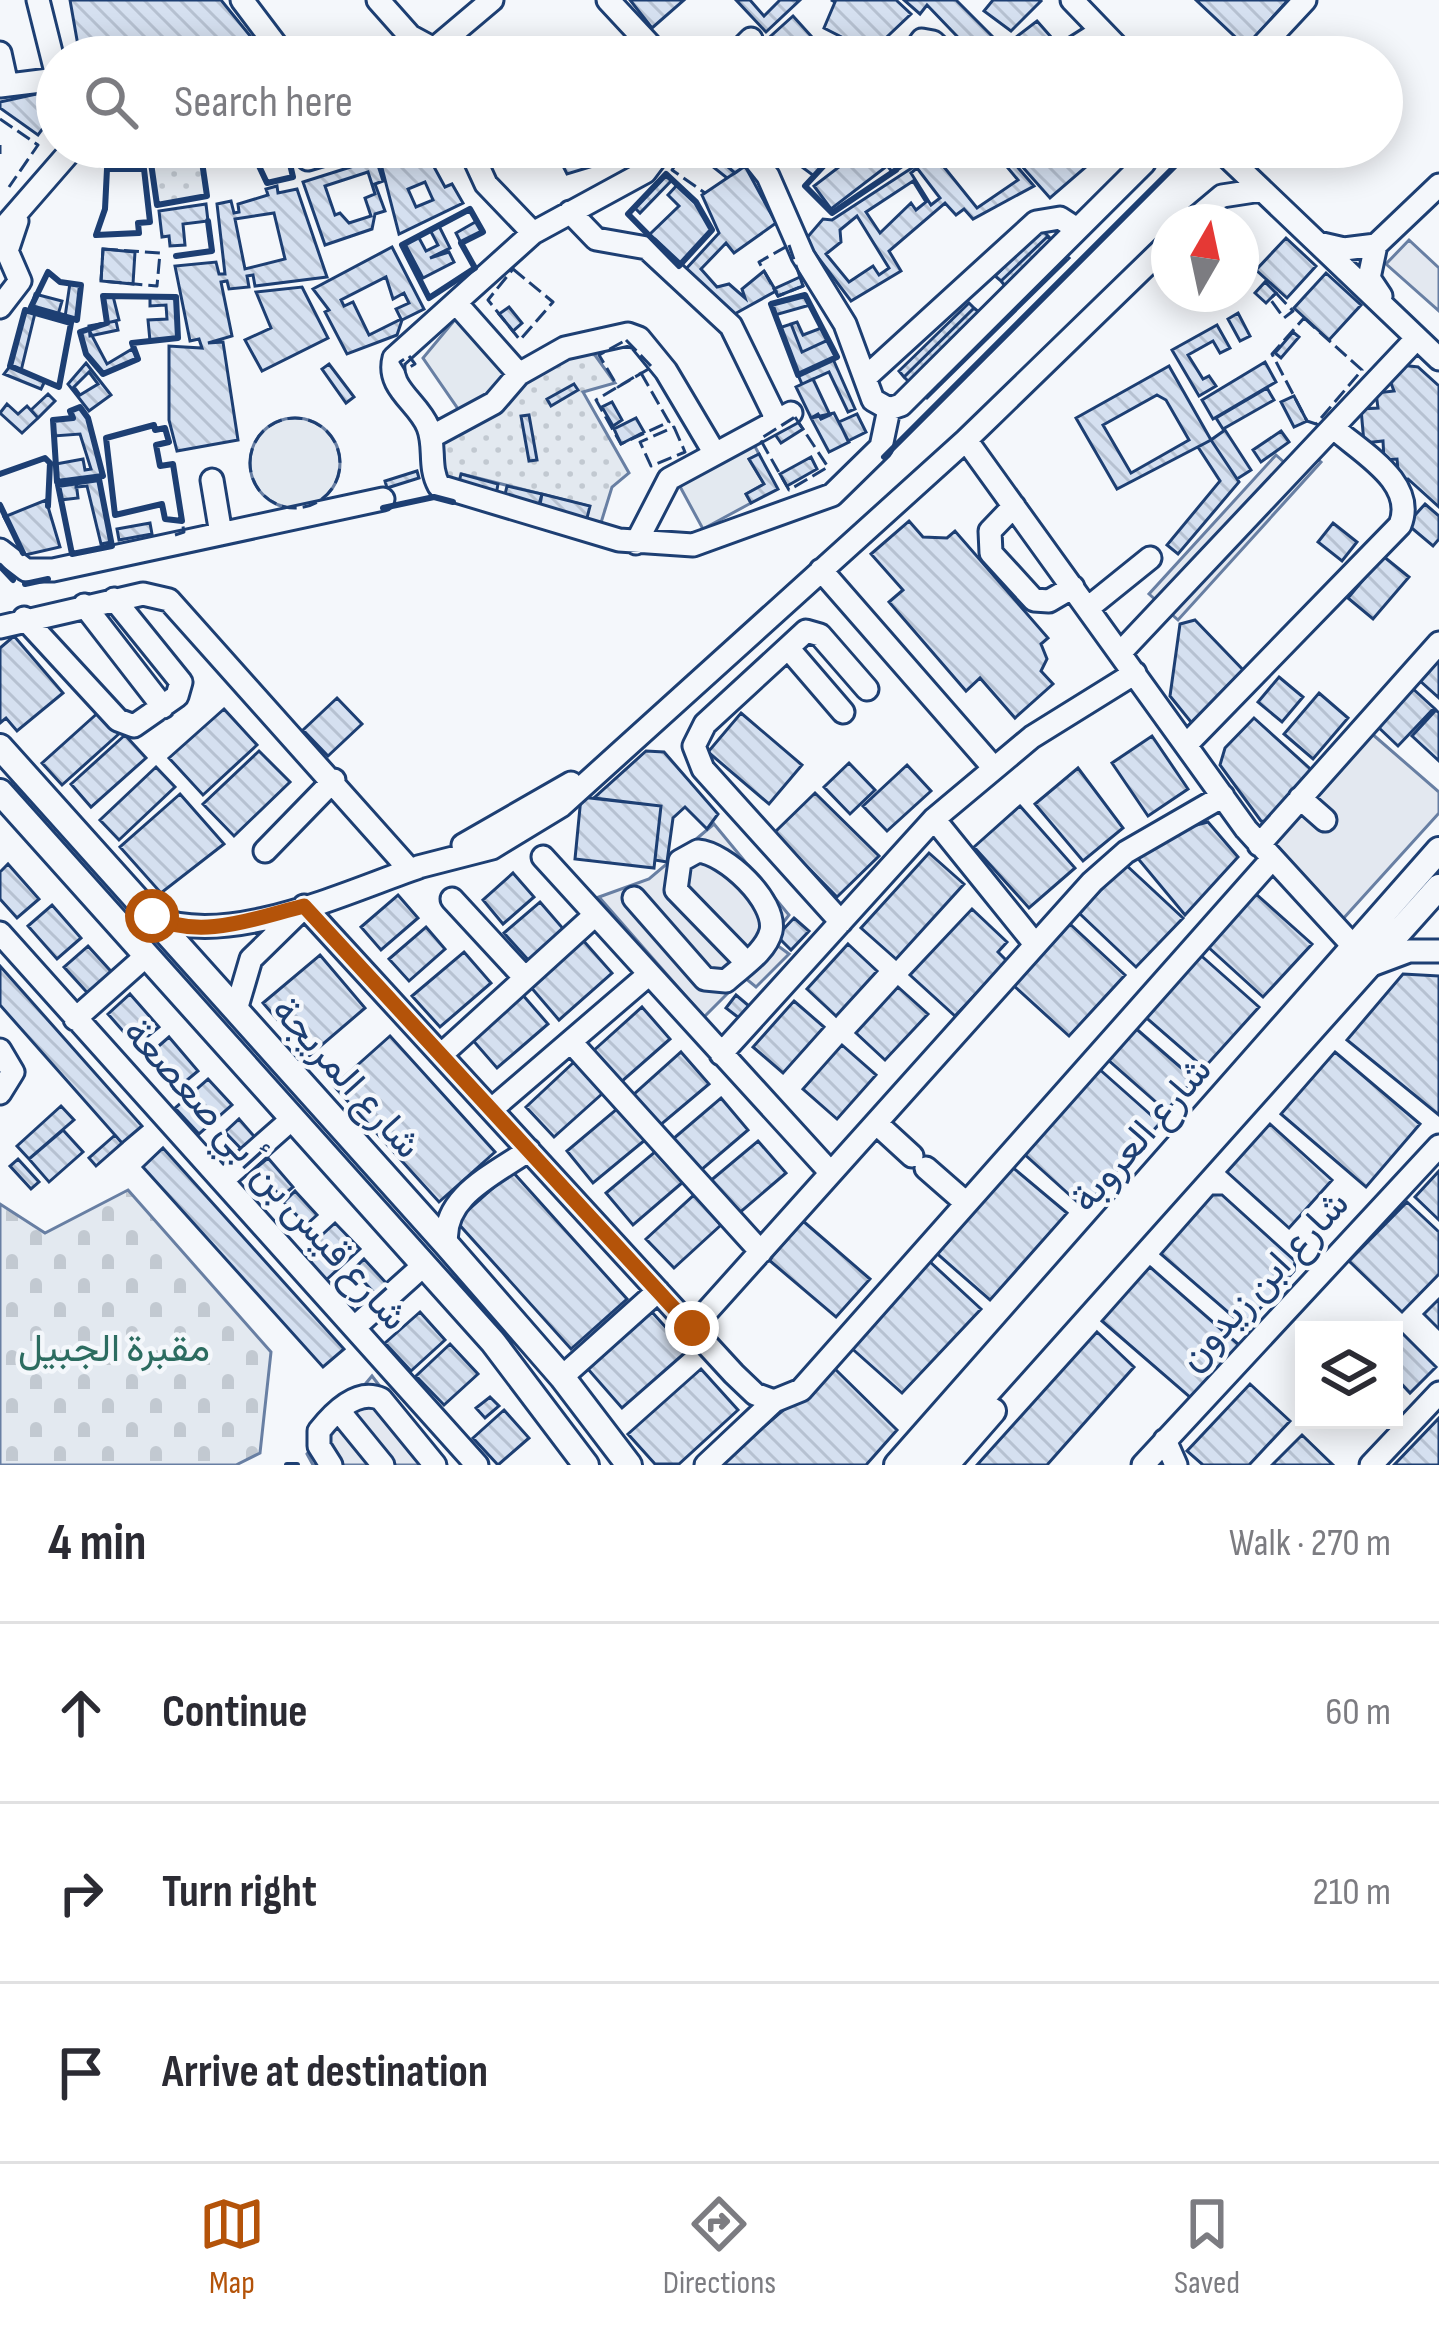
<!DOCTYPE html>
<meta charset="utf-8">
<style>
:root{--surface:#fff;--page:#f2f2f3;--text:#2b2b33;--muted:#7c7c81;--line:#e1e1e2;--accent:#b45309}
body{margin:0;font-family:"Sofia Sans Condensed",Vazirmatn,sans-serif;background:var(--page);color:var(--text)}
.controls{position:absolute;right:36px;bottom:36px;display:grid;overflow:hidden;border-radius:0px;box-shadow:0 6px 30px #0003}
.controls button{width:108px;height:108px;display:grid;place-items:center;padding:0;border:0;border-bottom:3px solid var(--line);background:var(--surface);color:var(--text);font:60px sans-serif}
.compass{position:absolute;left:1151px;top:204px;width:108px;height:108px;border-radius:50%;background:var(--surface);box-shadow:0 6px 30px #0003;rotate:9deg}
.stop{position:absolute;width:36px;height:36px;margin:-27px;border:9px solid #b45309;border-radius:50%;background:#fff}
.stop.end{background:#b45309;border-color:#fff;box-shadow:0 3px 12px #0008}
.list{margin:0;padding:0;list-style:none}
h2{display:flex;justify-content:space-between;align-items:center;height:156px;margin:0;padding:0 48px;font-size:51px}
h2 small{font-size:39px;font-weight:400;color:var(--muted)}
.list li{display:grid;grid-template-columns:78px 1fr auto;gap:36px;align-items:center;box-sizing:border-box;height:180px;padding:0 48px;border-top:3px solid var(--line)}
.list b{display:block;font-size:45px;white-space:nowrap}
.list em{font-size:39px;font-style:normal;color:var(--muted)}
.icon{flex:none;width:66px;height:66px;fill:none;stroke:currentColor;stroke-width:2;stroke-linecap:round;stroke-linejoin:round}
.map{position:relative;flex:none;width:1439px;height:1465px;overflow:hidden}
.search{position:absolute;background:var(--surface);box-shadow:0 6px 30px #0003;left:36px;right:36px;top:36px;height:132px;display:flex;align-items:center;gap:30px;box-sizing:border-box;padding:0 42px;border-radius:66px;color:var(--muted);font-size:45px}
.sheet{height:696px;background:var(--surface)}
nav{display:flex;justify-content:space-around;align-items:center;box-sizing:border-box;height:168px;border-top:3px solid var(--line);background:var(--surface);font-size:33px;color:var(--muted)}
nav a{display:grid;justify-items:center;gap:6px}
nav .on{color:var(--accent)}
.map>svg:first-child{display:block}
</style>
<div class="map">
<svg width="1439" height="1465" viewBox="0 0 1439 1465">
<defs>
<pattern id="cemetery-stones" width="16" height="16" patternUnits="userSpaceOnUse" patternTransform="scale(3)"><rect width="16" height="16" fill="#e3e9f0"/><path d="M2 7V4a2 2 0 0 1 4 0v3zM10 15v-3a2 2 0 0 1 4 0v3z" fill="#c2c9d1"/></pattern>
<pattern id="garden-dots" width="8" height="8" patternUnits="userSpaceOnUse" patternTransform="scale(3)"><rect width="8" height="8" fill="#e3e9f0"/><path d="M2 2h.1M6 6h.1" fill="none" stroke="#c2c9d1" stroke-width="1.8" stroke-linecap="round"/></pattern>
<pattern id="building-back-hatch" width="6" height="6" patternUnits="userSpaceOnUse" patternTransform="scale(3)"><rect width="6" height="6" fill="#d5e0f0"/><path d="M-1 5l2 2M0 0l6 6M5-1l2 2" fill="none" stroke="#b6c1d1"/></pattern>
</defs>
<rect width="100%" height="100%" fill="#f4f7fb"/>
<path fill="#e3e9f0" stroke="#687fa3" stroke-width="3" d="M458,316L508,372L502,387L463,416L423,358Z
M250 463a45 45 0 1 1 90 0a45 45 0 1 1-90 0Z
M752,441L759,454L749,459L764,484L746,494L751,503L703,529L677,481Z"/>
<path fill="url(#cemetery-stones)" stroke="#687fa3" stroke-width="3" d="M128,1190L271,1352L260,1453L236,1465H0V1204L45,1233Z"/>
<path fill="url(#garden-dots)" stroke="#687fa3" stroke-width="3" d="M201,155L207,196L157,205L151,163Z
M592,351L615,383L583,392L629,473L612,487L600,526L586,522L589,506L462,474L458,486L444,477L436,447L567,354Z"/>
<path fill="#e3e8f0" stroke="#687fa3" stroke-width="3" d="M1409,240L1439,268V311L1386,264Z
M1303,446L1321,462L1178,620L1149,594L1276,455L1286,464Z
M1371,733L1439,792V813L1342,920L1271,839Z
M714,824L789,915L770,940L789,954L756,987L744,977L704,1017L599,897L649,879Z
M372,1376L440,1465H313L307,1454Z"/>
<path fill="url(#building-back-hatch)" stroke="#1d3f73" stroke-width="3" fill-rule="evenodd" d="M70,0H221L260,48L248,57H80Z
M630,0H684L652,28Z
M736,0H750L764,16L780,0H800L766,32Z
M831,0H896L911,14L871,52L824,28L835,2Z
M904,0H956L1003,47L990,57H977L927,5L920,14Z
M993,0H1040L1041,1L1011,31L984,11Z
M1196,0H1288L1246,47Z
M793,16L830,57H751L762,44Z
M1037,21L1059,46L1042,57H1032L1015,38Z
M1015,38L1032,57H990L1003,47Z
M41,93L47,123L38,135L0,108V102Z
M149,147H200L201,155L151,163Z
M577,147H595L603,163L567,174L557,154Z
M611,147H636L637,154L600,157L598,152Z
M705,147L735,173L727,178L688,147Z
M705,147H726L745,166L735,173Z
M775,147H792L808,159L819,147L831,154L814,176Z
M865,147H872L887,166L831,209L814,186Z
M872,147H931L893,173Z
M944,147H1000L1034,186L973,219L964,209L956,215L945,203L889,251L901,271L851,301L805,240L823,219L832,220ZM959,148L971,164L993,150L1018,180L977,208L940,162ZM917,168L940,198L931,205L911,173ZM913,181L926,202L916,210L911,203L880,233L866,212ZM857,216L889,268L879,275L873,266L849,282L826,254L841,242L840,230Z
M1005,147H1109L1050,198Z
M143,152L145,163L100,166L99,155Z
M427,154L445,187L452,184L463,203L399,234L381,164ZM425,182L433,200L416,207L408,189Z
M637,154L638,163L612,165L611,156Z
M376,159L383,181L375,184L385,211L375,214L372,229L325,245L303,182ZM368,172L375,194L365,198L371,216L349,223L340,213L335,215L325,186Z
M745,166L776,223L734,253L726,243L701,269L717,287L729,284L745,298L742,289L764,271L776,291L731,316L685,270L719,233L702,195Z
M666,174L672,180L640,213L634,207Z
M677,185L696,202L712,230L679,266L649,235L679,206L668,195Z
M277,186L278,193L297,189L327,277L255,286L253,275L247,276L249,287L229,289L227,281L221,282L232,336L208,343L223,342L238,440L177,451L169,420V346L202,348L199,339L190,341L175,266L216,262L219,274H225L217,204L231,201L234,213L239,212L238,204L268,195L266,189ZM274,213L285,259L245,269L235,219Z
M206,204L208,221L183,224L185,245L170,246L169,236L162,237L159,211Z
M477,221L483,232L461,243L456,233Z
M439,226L450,248L430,258L449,252L454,262L423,278L405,244L418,236L426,251L438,245L430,230Z
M1042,230L1048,236L1001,281L995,276Z
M1048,236L1053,241L1006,287L1001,281Z
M1286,238L1316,266L1287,298L1256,270Z
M392,247L424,309L402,320L397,335L347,354L325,312L329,310L313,289ZM386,277L393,299L404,293L409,303L396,309L401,319L369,335L353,302L344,306L341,300Z
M103,249L135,252L133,284L101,281Z
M1064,254L1069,258L927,398L923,394Z
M1326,273L1361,305L1329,340L1294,308Z
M800,277L803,286L778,296L774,289Z
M1265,282L1276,293L1266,303L1255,293Z
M70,283L81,285L77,320L65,317Z
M302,287L328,338L262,371L245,340L271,328L256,292Z
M35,294L62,301L58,315L31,307Z
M805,295L810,305L775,315L771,304Z
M103,296H113L119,320L107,323Z
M150,297H176L178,338L150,341L148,320L167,319L166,305L150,306Z
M969,303L974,308L904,377L899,371Z
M509,307L522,323L513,331L499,314Z
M974,308L980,313L909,382L904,377Z
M25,310L35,313L21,371L10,366Z
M1238,313L1250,336L1240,341L1228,319Z
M116,321L118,330L90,336L89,326Z
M797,322L803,335L821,328L828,340L802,352L791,324Z
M791,324L802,352L828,340L837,357L798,375L779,328Z
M1217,325L1230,348L1220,353L1213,341L1188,355L1203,379L1209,376L1216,386L1199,396L1172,350Z
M89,330L107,364L132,349L138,359L103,374L86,354L80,332Z
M1293,332L1299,337L1281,358L1275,353Z
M833,359L855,409L848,412L829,372L802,384L798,375Z
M1265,362L1276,382L1213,419L1202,400Z
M86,363L111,395L89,411L68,384ZM89,372L98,384L80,395L74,387Z
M329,364L354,397L346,403L322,369Z
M1401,365L1418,367L1439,386V507L1408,479L1399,480L1397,459L1384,460L1383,441L1364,443L1361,409L1378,408L1376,393L1394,391L1389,378Z
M10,366L45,381L41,389L4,374Z
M1169,366L1211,440L1117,489L1076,418ZM1157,395L1166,400L1189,440L1131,473L1103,425Z
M813,379L830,415L821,419L818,414L811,418L796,387Z
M574,384L578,390L551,406L547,399Z
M1267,388L1274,400L1223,429L1216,418Z
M48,394L55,401L38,418L31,410Z
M1294,396L1307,421L1294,427L1281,402Z
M612,402L622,420L613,426L602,407Z
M7,404L18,414L27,406L38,418L22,433L0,413Z
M80,407L88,418L103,476L57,482L56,464L83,459L85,470L91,469L80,434L54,436L53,420L73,418L70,411Z
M834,413L849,442L829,452L811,418Z
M857,414L866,432L848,441L839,422Z
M529,415L537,460L529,461L521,416Z
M636,418L644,432L621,444L614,429Z
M796,419L803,429L781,443L774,433Z
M1225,430L1251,470L1237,479L1211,440Z
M1281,431L1289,442L1261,462L1253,450Z
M1211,440L1239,482L1178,554L1167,545L1220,481L1198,447Z
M759,454L778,489L751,503L746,494L764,484L749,459Z
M811,457L817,469L787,486L780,474Z
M417,471L419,478L387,488L385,481Z
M461,474L498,484L496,495L458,486Z
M99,479L111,542L101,544L87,486L76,487V482Z
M76,482L78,498L60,500L58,485Z
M507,486L542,494L538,508L504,499Z
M542,494L590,506L586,522L539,510Z
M46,500L60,547L25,555L4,517Z
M1425,504L1439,516V539L1433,546L1407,524Z
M909,521L923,537L947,538L955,531L1048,638L1041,644L1047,659L1041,671L1053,684L1015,718L980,678L966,691L889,602L903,590L871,554Z
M150,523L152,534L119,540L117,529Z
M1333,523L1357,542L1342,561L1318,542Z
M1383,556L1409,577L1373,619L1348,598Z
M1195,620L1247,674L1195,727L1170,696L1180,624Z
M14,636L63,693L17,731L6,718L0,723V648Z
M1439,658V698L1419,680Z
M1279,677L1303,697L1282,722L1258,702Z
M1411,687L1434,708L1398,746L1376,725Z
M1319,693L1348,718L1313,759L1284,734Z
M337,698L362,724L328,756L303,730Z
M224,709L257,745L203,795L169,758Z
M101,710L121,732L62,785L42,763Z
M1436,710L1439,713V761L1412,736Z
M741,713L802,765L769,804L708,752Z
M1254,718L1317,775L1275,822L1261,821L1220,765L1225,748Z
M125,735L146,758L91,807L71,784Z
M1152,736L1188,789L1148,816L1112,763Z
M259,751L290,782L234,836L203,804Z
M646,751L664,752L718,814L707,829L685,807L673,818L667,862L655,860L661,806L594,798Z
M849,763L875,790L850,814L824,787Z
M907,765L931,791L887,831L863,806Z
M156,767L175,787L119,840L100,820Z
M1078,768L1123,828L1083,861L1035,804Z
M815,793L879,856L837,897L774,833Z
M180,794L224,844L161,893L120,847Z
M581,797L661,806L654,868L575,859Z
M1020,806L1075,868L1029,908L974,847Z
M1208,822L1238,857L1185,915L1135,855L1181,829Z
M929,853L964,884L896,959L861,928Z
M8,864L39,899L17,918L0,899V872Z
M1125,864L1183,918L1136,967L1079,913Z
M513,873L534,897L503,924L483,900Z
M1256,894L1312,944L1263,997L1207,946Z
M398,895L418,918L381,950L361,927Z
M540,902L566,932L531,963L504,933Z
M52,905L81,938L57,959L28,926Z
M972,909L1007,942L998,952L1007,961L955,1016L910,975Z
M794,918L809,931L791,950L777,936Z
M1070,924L1125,975L1069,1036L1013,985Z
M426,927L445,949L409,981L389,959Z
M581,938L612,973L559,1020L529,985Z
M848,944L877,971L836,1016L807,989Z
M88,946L117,978L93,999L64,967Z
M464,952L491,983L440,1027L412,996Z
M1197,952L1259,1007L1204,1068L1142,1014Z
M320,955L365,1008L309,1056L263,1003Z
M0,966L142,1126L122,1143L0,1005Z
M1403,974L1439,976V1115L1347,1040Z
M898,987L928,1014L885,1060L856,1033Z
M521,993L548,1024L497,1068L470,1037Z
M130,994L159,1027L136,1046L108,1014Z
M736,995L749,1006L739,1018L726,1008Z
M794,1001L824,1027L783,1073L753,1047Z
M642,1007L670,1039L620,1083L592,1052Z
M1133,1026L1194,1079L1166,1111L1106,1058Z
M390,1036L495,1152L439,1202L334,1086Z
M169,1037L198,1071L174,1091L145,1058Z
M842,1045L876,1075L837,1119L803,1089Z
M681,1052L709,1084L658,1127L632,1096Z
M1335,1052L1420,1124L1366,1187L1281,1114Z
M574,1062L603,1093L554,1137L526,1107Z
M1098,1068L1160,1123L1084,1208L1023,1153Z
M208,1079L232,1105L199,1134L175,1108Z
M721,1098L748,1130L700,1171L673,1139Z
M61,1106L74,1120L29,1159L17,1146Z
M618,1108L645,1140L593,1183L567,1151Z
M239,1119L259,1142L246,1154L225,1132Z
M1270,1124L1332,1180L1289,1228L1227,1172Z
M63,1130L83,1152L49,1182L29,1159Z
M115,1135L122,1143L96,1166L89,1158Z
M758,1141L786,1173L737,1215L709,1182Z
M163,1148L344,1349L323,1367L143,1167Z
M656,1151L683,1182L633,1225L606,1193Z
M268,1158L293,1187L281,1197L256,1168Z
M18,1159L39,1182L31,1189L10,1166Z
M1011,1166L1067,1213L990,1300L934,1251Z
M512,1171L627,1299L571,1349L456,1221Z
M1439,1171V1220L1415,1197Z
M295,1191L317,1215L306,1225L284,1202Z
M694,1195L721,1225L674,1268L646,1239Z
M1213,1195H1222L1295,1261L1294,1271L1244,1326L1161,1254Z
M1407,1202L1439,1232V1274L1402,1312L1349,1261Z
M803,1221L870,1279L836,1317L769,1260Z
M335,1223L360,1249L325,1281L300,1255Z
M364,1259L389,1286L377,1296L353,1270Z
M928,1260L981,1309L902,1393L848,1345Z
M1150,1267L1239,1345L1192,1399L1102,1321Z
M1439,1299V1329L1424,1314Z
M420,1312L445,1340L411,1371L385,1343Z
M652,1312L687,1351L622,1408L587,1368Z
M1395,1326L1436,1367L1410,1393L1394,1376Z
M1097,1332L1134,1367L1047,1465H977Z
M450,1344L478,1374L444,1405L416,1376Z
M833,1367L897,1430L866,1465H720Z
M701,1369L738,1410L679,1464H655L628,1434Z
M1250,1384L1290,1421L1249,1465H1203L1187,1451Z
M490,1397L499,1406L485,1418L476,1408Z
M504,1410L529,1438L498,1465L473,1438Z
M1439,1418V1465H1394Z
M1302,1435L1333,1465H1272Z"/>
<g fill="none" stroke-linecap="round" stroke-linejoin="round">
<g stroke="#1d3f73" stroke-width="27">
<path id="minor" d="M38,0L57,76
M242,0L285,57
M378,0L410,36L434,49L492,0
M608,0L661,57
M1072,0L1127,57
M0,53L7,85
M733,57L751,39
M910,57L922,40L933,42L949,57
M1060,57L1101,31
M1252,57L1305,0
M0,86L57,79
M469,147L486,184L533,233
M654,147V160L645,172L533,233L394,358C386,388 418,402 428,427C436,447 428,466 439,486L619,540L693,545L832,495L881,447L889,409
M745,147L768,176L803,256L845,324L873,400L889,409L901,405L1144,163
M1217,147L1439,359
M308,159L348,147
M570,212L596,239L647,248L731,326L777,420
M1191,222L1222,196L1261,190
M0,232L74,147
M1318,243L1344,249L1376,245
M1381,296L1369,278L1376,245L1439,185
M456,303L519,374
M0,307L20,281L7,251L17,221
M865,378L1036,222L1060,218L1077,229
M431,437L494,403L519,374L565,348L628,334L639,338L666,371L714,452
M966,440L1246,829L1354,947
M212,480L221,534
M1014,506L990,531L991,553L1034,600L1049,601L1073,587
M636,543L669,479L791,413
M0,550L26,570H53L383,499
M821,570L993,767
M84,605L163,707
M1088,608L1150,558
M24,618L118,720L134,726L177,696L181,682L114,599
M0,627L143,594L169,600L410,870
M788,648L843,712
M1120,653L1416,339
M1187,744L1400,525C1417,483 1362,453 1335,429
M1300,798L1325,820
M934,819L1035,944
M463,845L571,783
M1259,845L1439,643
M265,851L334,780
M543,857L831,1173
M418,867L492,848L561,806L966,440L1169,243
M634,898L705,979L726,981C741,967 766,952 771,931C777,901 725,853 698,851L680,861L676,890L746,962
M452,899L525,978
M304,906L734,1374L755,1394L774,1401L801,1390L1272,859
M153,917C227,949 346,892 419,867
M841,922L703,769L694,746L705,724L806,631L820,635L867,689
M0,933L477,1465
M1369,966L1409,951H1439
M236,1010L251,959L300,911
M75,1019L146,956
M571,1042L761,1252
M0,1050L13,1072L0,1093
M442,1054L595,915
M721,1054L934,819L1032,737L1135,673
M492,1109L648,975
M876,1123L912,1156
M926,1168L966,1203
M223,1180L292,1119
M447,1245C440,1197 495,1174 529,1150
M355,1327L424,1265
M692,1328L1092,882L1126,852L1223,796
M562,1377L658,1291
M339,1411L383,1465
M1165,1440L1176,1465
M331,1465L319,1446V1431C334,1412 357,1388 381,1399L435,1465
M706,1465L774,1401
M1143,1465L1439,1146
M1371,1465L1439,1393"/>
</g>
<g stroke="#1d3f73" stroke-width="30">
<path id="major" d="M0,747L447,1245L562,1377L629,1465
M0,792L493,1342L586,1465
M897,1465L1439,850
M922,1465L1439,887
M946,1465L993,1411"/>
</g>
<use href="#minor" stroke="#f4f7fb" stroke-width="21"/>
<use href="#major" stroke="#f4f7fb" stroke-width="24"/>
<path stroke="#1d3f73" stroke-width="3" stroke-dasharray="15 6" stroke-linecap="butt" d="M822,48L817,43L824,37L848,43L866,57
M0,119L38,145L9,187
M0,145V154
M688,147L672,170L705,193
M789,245L803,286L778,296L759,262Z
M103,249L160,253L157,286L101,281Z
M513,269L553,302L520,340L488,300Z
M1276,293L1293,311L1284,318L1270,299Z
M1304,318L1362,370L1316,424L1307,421L1272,354Z
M626,340L652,367L618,387L599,355Z
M409,356L415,364L405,370L400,362Z
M641,373L669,422L621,444L596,400Z
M795,417L828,467L789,490L760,439Z
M250 463a45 45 0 1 1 90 0a45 45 0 1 1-90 0Z
M674,427L685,452L651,466L640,442Z
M175,535L184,532L182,521"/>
<path stroke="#1d3f73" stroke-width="6" d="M513,57H575
M250,147L267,183L293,177L286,147
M841,147L805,186L832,213L896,170
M1159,147L1177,164L1185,156L1176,147
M201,155L207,196L157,205L151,163Z
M107,169H144L150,222L138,223L139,233L96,235L105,209Z
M666,174L696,202L712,230L679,266L628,214Z
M470,209L483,232L461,243L475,268L429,298L402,245Z
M176,256L212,251L208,221
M48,272L60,282L81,285L77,320L31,307Z
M805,295L837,357L798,375L771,304Z
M103,296L176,297L178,338L132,343L138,359L103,374L86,354L80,332L107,323Z
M25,310L71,323L59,387L10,366Z
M80,407L88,418L103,476L57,482L53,420L73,418L70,411Z
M154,425L155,430L165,428L169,442L156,445L160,466L173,464L182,521L165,519L162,504L115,515L106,438Z
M884,457L1177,164
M0,474L45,458L50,463L48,506
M99,479L112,546L72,554L58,485Z
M0,505L23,553
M383,508L434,497L453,502
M0,566L13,580
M25,584L48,579
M287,1465H297"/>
</g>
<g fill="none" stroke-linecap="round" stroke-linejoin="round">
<path stroke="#b45309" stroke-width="15" d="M152,916C200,941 255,918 304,906L692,1328"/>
</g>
<g text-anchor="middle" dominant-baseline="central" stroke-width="9" stroke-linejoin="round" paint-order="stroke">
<g font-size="39" fill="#1d3f73" stroke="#f4f7fb">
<text transform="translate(346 1078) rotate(48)">شارع المريجة</text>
<text transform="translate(1142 1135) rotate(-49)">شارع العروبة</text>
<text transform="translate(265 1175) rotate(48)">شارع قيس بن أبي صعصعة</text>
<text transform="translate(1264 1281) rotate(-47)">شارع ابن زيدون</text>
</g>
<g font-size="39" fill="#2c6c60" stroke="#f4f7fb">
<text x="114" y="1349">مقبرة الجبيل</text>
</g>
</g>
</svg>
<div class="controls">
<button><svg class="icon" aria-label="layers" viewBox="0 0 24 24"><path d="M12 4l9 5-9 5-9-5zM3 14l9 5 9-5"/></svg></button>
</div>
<svg class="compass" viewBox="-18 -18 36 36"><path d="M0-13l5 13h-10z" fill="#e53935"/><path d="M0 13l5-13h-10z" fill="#7c7c81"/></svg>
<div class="stop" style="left:152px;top:916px"></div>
<div class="stop end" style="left:692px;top:1328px"></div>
<div class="search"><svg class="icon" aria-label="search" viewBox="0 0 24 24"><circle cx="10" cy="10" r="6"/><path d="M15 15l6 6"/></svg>Search here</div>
</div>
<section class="sheet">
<h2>4 min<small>Walk · 270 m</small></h2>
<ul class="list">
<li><svg class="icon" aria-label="ahead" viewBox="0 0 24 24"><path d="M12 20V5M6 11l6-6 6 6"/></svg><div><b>Continue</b></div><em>60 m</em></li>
<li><svg class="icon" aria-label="right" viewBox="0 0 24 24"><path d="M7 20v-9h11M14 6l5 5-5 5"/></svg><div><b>Turn right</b></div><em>210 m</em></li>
<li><svg class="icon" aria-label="arrive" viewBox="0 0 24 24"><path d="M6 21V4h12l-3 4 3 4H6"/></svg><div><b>Arrive at destination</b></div></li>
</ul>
</section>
<nav>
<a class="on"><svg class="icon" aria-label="map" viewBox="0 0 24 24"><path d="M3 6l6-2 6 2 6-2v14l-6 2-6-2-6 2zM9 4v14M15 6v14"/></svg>Map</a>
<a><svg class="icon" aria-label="directions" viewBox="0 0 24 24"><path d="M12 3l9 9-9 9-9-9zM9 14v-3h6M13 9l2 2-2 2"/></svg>Directions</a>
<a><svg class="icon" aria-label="saved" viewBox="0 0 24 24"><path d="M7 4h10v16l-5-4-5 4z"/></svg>Saved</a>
</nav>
